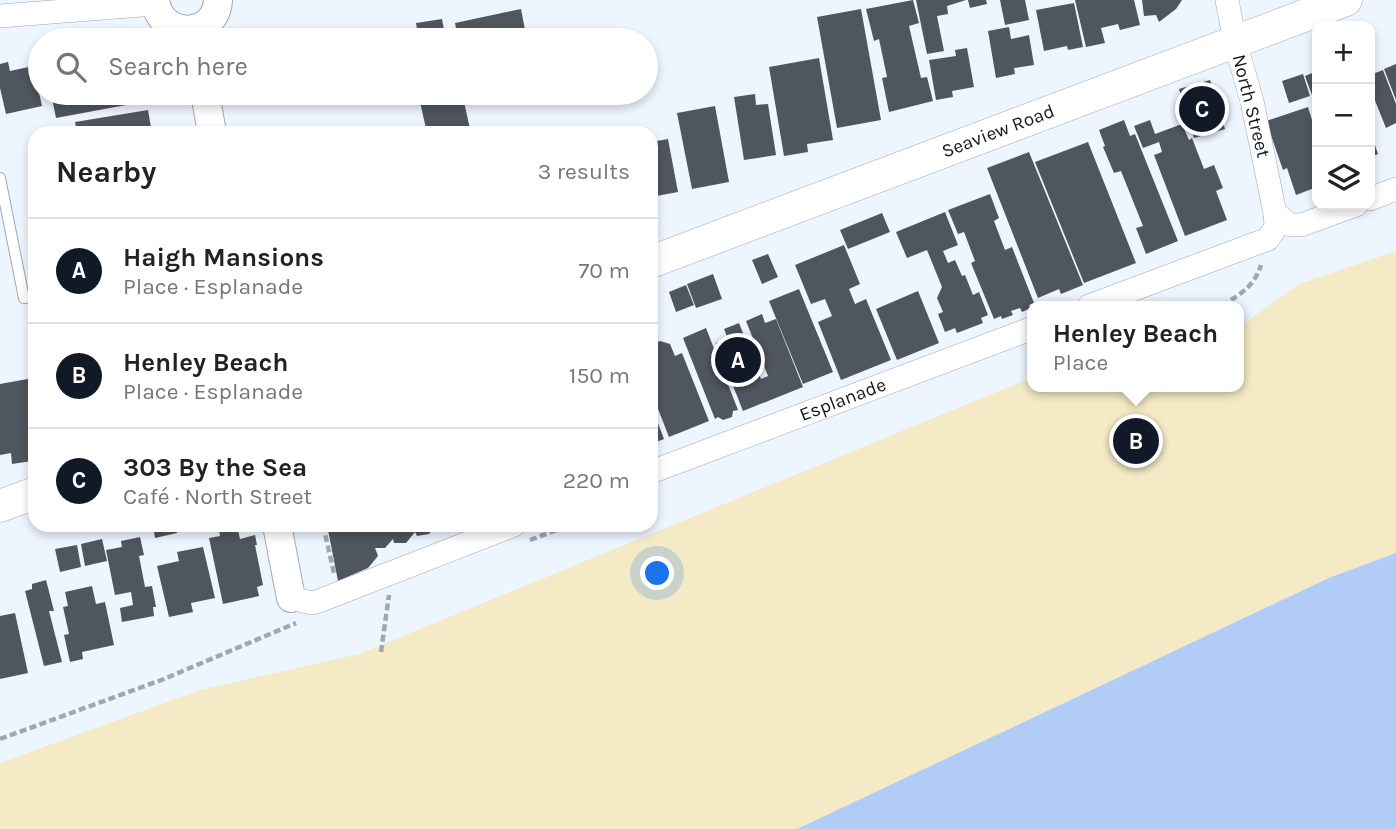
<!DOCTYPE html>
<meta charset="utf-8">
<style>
:root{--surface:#fff;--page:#f2f2f2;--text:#222;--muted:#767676;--line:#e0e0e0;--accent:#111827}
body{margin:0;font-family:Karla,sans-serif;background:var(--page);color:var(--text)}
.controls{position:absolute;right:21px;top:21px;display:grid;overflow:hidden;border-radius:14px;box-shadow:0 4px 10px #0003}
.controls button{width:63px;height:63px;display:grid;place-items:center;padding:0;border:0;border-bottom:2px solid var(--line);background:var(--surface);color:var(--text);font:35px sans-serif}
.you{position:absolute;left:658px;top:574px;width:24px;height:24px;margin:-18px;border:5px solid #fff;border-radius:50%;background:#1a73e8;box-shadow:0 0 0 10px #1a73e833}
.badge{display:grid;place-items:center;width:46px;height:46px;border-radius:50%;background:var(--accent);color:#fff;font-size:23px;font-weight:700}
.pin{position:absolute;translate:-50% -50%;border:4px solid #fff;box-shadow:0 2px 7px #0006}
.popup{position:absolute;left:1027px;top:301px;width:217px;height:91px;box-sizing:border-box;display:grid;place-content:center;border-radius:14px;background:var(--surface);filter:drop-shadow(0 2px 5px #0005);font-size:23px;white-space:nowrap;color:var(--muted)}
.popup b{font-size:26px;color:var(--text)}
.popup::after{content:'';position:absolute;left:50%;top:100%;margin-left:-14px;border:14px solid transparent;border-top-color:var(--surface)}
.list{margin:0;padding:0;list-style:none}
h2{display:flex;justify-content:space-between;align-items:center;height:91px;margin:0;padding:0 28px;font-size:30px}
h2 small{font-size:23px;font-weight:400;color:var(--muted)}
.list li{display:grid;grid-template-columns:46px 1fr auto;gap:21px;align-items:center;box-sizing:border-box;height:105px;padding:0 28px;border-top:2px solid var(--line)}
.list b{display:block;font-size:26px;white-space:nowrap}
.list p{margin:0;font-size:23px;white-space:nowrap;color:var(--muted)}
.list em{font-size:23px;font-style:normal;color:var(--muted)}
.icon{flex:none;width:38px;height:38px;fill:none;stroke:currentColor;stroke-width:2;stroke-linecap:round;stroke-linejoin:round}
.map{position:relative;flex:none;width:1396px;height:829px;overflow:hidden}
.search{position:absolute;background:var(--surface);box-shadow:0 4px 10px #0003;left:28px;top:28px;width:630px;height:77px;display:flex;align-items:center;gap:18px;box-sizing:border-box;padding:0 24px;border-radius:38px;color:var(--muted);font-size:26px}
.panel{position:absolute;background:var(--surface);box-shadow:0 4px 10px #0003;left:28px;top:126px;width:630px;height:406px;border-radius:21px}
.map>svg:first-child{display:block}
</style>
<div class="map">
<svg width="1396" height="829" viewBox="0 0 1396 829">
<rect width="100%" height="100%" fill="#edf5ff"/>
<path fill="#f4eac5" d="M1396,251V553L1331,577L797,829H0V763L200,690L359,654L1033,377V387H1239V327L1299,284Z"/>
<path fill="#b1ccf6" d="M1396,553V829H797L1331,577Z"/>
<path fill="#50565e" d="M913,0L919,23L909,26L921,78L927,77L933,101L889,112L882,78L887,77L879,39L874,41L866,9Z
M916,0H966L947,6L948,14L937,16L944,51L927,54Z
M968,0H986L987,4L970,8Z
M1000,0H1025L1029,20L1005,25Z
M1075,0H1134L1140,25L1120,30L1118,24L1101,28L1105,43L1086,47Z
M1142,0H1182L1176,9L1159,22L1156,15L1144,16Z
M1074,3L1083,47L1068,50L1067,46L1044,51L1036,10Z
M521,9L527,40H458L455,23Z
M861,9L881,120L837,128L817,17Z
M442,19L446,40H393L392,34L417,29L416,23Z
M1009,27L1011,39L1029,35L1034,65L1014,68L1015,74L996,78L988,31Z
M155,32L157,40H116V39Z
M967,48L974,87L952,91L953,97L936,100L929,60L956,56L955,50Z
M819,58L833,140L807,144L808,152L784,156L769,67Z
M8,62L10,71L33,66L42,106L6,114L0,88V64Z
M1396,64V100L1384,69Z
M1383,70L1396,104V123L1386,128L1370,88V75Z
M1317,71V109L1305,76Z
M1303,74L1310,96L1289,103L1282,81Z
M1210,80L1225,129L1194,138L1179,89Z
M79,93H124L126,105L56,118L52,98Z
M418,93H462L471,133H427Z
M755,94L756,105L768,104L776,155L744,160L734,97Z
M715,106L729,182L692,189L677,113Z
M1308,107L1317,136V187L1296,195L1287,168L1283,170L1266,121Z
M148,110L152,133H77L75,122Z
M1124,120L1130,136L1135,134L1178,241L1146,254L1136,228L1143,226L1121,171L1114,173L1103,147L1105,146L1099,130Z
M1150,120L1155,134L1182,124L1189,140L1192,138L1204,169L1214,165L1223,188L1216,191L1227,220L1185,236L1154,155L1162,152L1159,142L1143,148L1134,126Z
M1370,131L1378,154L1370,157Z
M668,139L678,192L651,197V142Z
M1088,142L1136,263L1084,283L1035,162Z
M1029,152L1083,285L1061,294L1059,289L1038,298L987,168Z
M990,194L999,218L994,221L1005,250L1012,247L1034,303L1029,305L1031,308L1022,312L1020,308L1011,311L1013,315L1002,319L1001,316L994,319L971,263L975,261L964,232L958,234L948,210Z
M945,212L958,245L943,251L948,263L955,260L962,276L965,275L973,295L979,292L988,315L981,318L983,323L957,333L955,328L945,332L938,314L943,312L937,298L942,287L927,250L907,258L896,232Z
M882,213L890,232L848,249L840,230Z
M844,245L860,284L849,289L855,304L866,299L891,360L841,380L818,322L832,316L825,299L811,304L795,265Z
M768,254L778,277L762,284L752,260Z
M713,274L722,299L696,308L687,284Z
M686,285L694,305L676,312L669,292Z
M799,289L833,372L803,384L769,301Z
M918,291L939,343L897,360L876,309Z
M762,314L765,323L776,319L803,387L743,411L716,343L728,339L724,329L739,323L761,379L768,376L746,321Z
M706,328L738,410L733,411L732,417L723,420L718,417L715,419L683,338Z
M660,341L670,344L675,356L682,353L709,421L669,437L651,391V345Z
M33,378L35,390V448L30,449L32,461L12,464L11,453L0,455V384Z
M651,405L664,439L651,444Z
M153,525H175L177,533L155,538Z
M218,525H233L234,531L238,530L240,539L255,535L257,545H255L263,585L257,587L259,596L223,604L209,538L220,536Z
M327,525H436L429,534L417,536L415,532L406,543H394L393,539L385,548H375L378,556L368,568L338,581Z
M140,537L144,555L139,556L145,587L152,586L156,607H153L154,616L122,622L120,608L133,605L131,592L115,595L106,550L122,547L121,541Z
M102,539L107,561L85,566L81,544Z
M77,545L81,567L60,572L55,549Z
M203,547L215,598L191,603L193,612L169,617L157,566L179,561L177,552Z
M46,580L54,611H49L62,662L44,666L25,591L32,589V584Z
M92,586L96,604L105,602L114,645L82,652L83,659L70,662L64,635L69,634L63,607L68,606L65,592Z
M15,613L28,673L0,679V616Z"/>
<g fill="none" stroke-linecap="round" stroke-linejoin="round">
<g stroke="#a0a7b0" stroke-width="12">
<path id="service" d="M0,178L24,298L35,296"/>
</g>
<g stroke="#a0a7b0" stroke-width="24">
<g id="minor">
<path d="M0,16L155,4"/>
<path d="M1370,199L1396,189"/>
<path d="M1275,213L1290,225H1301L1356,205"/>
<path d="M1089,306L1268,239L1276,227L1275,213L1252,101L1235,42L1227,0"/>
<path id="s1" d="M651,472L1033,328"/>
<path d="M291,598L312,603L319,601L514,525"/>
</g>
</g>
<g stroke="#a0a7b0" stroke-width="30">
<path id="tertiary" d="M155,0C160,40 216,39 218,0
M205,93L212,133
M277,525L291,598"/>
</g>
<g stroke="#a0a7b0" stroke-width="33">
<g id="secondary">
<path id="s2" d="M651,262L1346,0"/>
<path d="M0,506L35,493"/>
</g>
</g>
<path stroke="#a1a7ae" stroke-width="4.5" stroke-dasharray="7 3.5" stroke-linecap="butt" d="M1222,306C1240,294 1254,287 1261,265
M323,525L334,573
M530,540L570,525
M381,652L389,595
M0,739L164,679L296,623"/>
<use href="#service" stroke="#fff" stroke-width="10"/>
<use href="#minor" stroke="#fff" stroke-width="23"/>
<use href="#tertiary" stroke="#fff" stroke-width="28"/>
<use href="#secondary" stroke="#fff" stroke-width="32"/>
</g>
<g text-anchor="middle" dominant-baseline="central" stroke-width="7" stroke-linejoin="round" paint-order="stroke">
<g font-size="19" fill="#15171b" stroke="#fff">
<text transform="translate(1251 106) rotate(76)">North Street</text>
<text stroke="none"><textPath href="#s2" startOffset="371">Seaview Road</textPath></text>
<text stroke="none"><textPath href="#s1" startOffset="205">Esplanade</textPath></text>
</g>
</g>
</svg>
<div class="controls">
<button>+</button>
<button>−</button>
<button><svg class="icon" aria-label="layers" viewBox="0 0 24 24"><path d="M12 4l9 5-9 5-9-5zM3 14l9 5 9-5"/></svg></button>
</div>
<div class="you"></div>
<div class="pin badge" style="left:738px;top:360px">A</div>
<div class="pin badge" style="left:1136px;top:441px">B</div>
<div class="popup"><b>Henley Beach</b>Place</div>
<div class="pin badge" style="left:1202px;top:109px">C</div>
<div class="search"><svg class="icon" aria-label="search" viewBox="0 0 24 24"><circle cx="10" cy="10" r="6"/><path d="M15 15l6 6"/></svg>Search here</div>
<section class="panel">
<h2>Nearby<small>3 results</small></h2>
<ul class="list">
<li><span class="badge">A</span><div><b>Haigh Mansions</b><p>Place · Esplanade</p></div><em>70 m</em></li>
<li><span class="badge">B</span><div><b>Henley Beach</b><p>Place · Esplanade</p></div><em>150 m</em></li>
<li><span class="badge">C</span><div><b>303 By the Sea</b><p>Café · North Street</p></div><em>220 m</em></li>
</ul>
</section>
</div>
